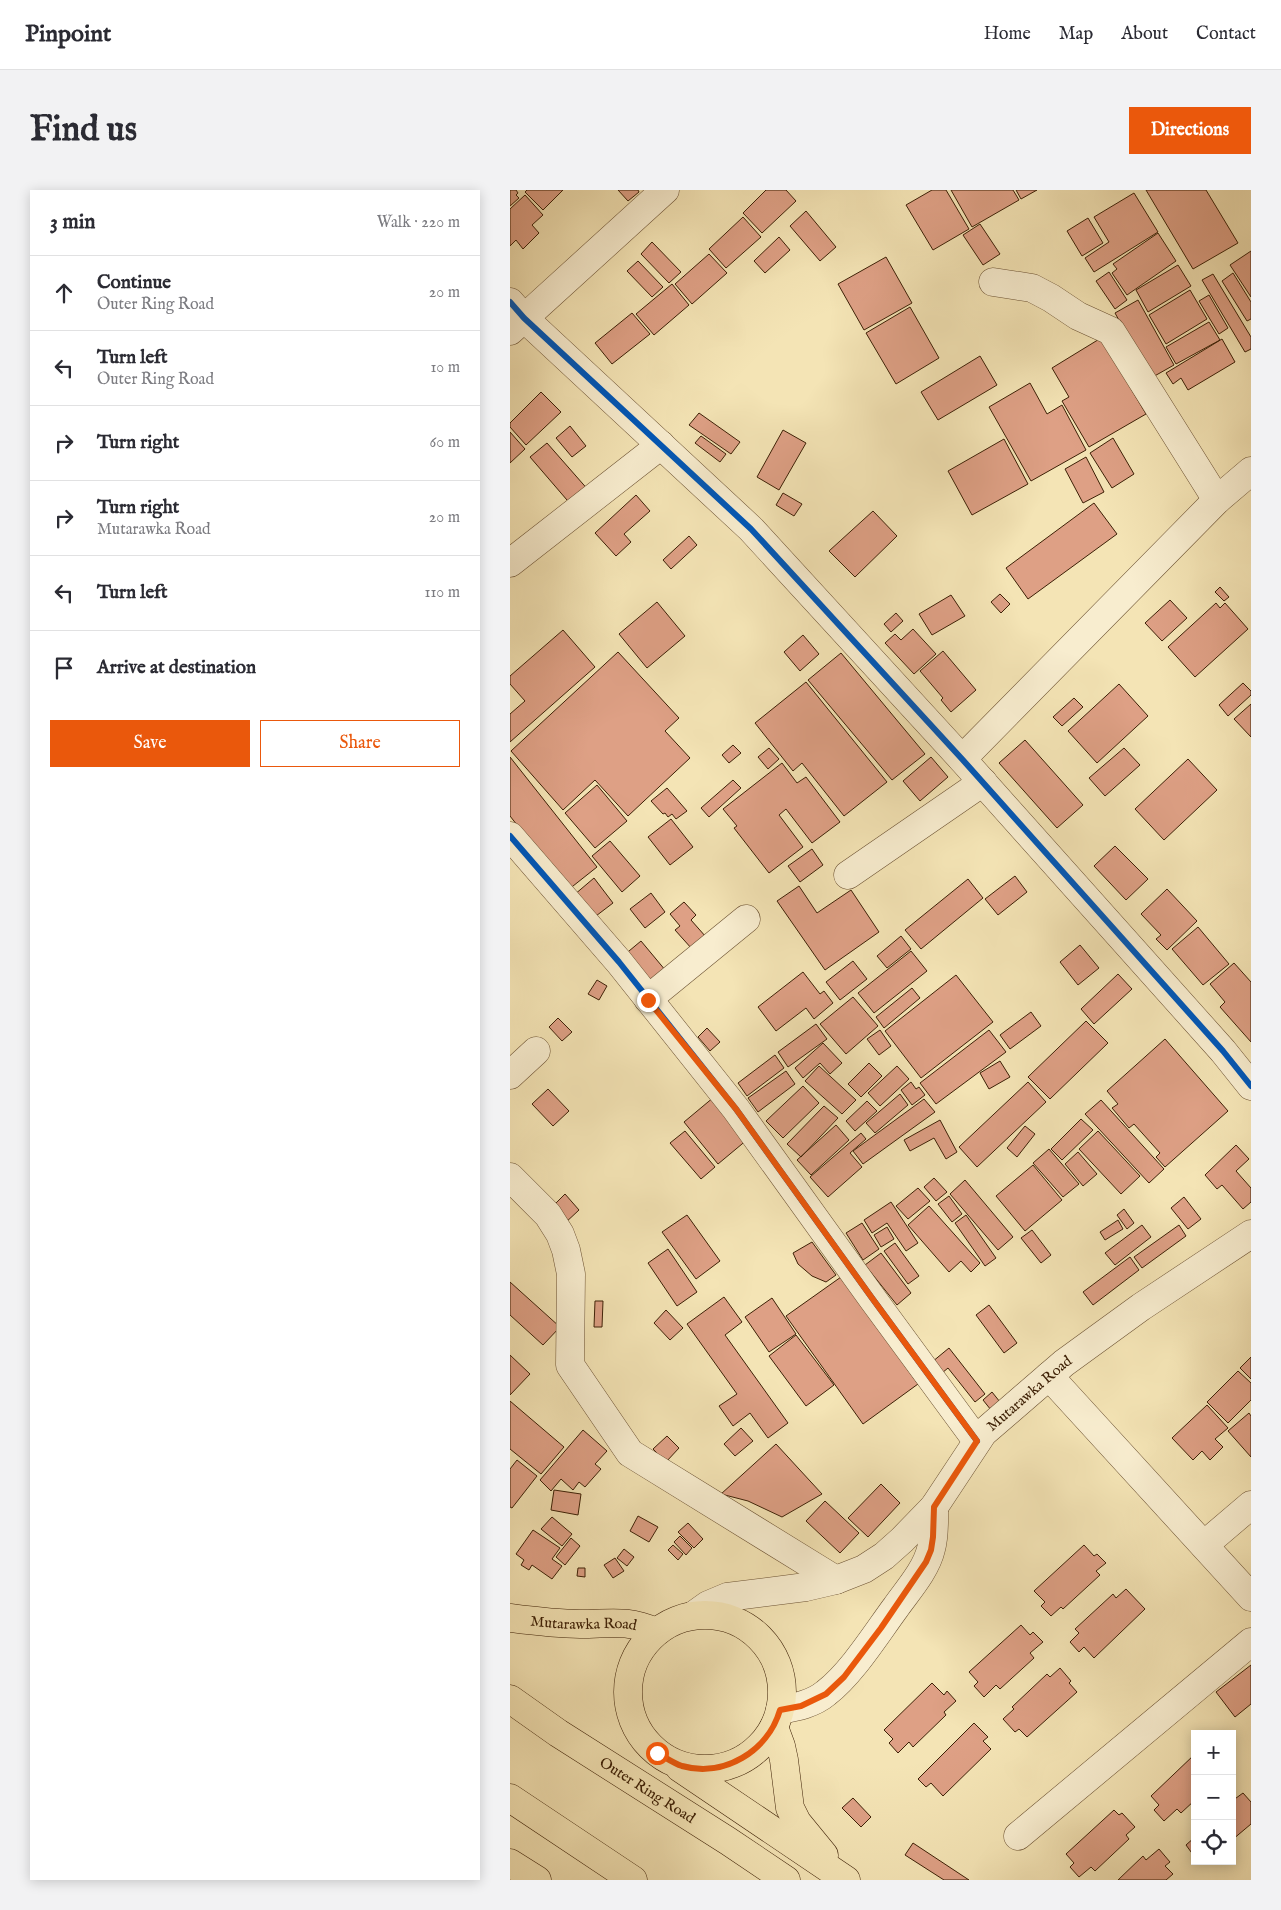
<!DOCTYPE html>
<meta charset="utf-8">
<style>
:root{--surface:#fff;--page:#f2f2f3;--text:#2b2b33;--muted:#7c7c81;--line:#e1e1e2;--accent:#ea580c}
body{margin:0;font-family:"IM FELL English",serif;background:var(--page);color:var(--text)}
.controls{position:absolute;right:15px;bottom:15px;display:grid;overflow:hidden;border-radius:0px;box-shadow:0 2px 12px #0003}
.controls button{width:45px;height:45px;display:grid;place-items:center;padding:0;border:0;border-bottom:1px solid var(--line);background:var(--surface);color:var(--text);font:25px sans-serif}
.stop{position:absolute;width:15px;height:15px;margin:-11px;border:4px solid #ea580c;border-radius:50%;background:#fff}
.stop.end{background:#ea580c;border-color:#fff;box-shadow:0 1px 5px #0008}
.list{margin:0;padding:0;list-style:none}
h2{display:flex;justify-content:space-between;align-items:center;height:65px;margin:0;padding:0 20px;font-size:21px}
h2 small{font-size:16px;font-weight:400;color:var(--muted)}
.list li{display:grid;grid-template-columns:32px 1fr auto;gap:15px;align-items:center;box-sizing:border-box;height:75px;padding:0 20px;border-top:1px solid var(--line)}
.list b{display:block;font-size:19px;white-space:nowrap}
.list p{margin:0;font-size:16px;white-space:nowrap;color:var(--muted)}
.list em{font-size:16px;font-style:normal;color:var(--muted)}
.actions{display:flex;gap:10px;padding:15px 20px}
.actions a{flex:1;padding:11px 0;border:1px solid var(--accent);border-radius:0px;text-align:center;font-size:18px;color:var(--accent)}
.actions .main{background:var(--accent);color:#fff}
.icon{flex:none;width:28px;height:28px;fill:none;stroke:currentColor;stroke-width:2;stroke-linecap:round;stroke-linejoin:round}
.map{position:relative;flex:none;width:741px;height:1690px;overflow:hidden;border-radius:0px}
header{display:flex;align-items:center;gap:30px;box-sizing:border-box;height:70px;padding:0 25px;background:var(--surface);border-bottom:1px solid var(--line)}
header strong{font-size:24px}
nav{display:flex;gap:28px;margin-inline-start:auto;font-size:18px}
.intro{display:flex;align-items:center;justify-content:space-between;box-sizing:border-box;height:120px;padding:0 30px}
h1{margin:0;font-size:35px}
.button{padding:12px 22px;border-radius:0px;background:var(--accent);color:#fff;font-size:18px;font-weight:700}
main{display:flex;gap:30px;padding:0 30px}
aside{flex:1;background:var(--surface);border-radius:0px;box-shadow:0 2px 12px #0003}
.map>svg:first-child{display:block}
</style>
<header>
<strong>Pinpoint</strong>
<nav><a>Home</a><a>Map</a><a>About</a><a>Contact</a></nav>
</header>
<div class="intro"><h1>Find us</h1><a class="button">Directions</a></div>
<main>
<aside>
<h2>3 min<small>Walk · 220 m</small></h2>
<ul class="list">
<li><svg class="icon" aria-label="ahead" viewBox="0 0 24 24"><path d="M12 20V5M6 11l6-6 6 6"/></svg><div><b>Continue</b><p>Outer Ring Road</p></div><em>20 m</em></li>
<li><svg class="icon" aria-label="left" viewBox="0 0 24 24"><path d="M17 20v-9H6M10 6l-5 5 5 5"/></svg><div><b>Turn left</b><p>Outer Ring Road</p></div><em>10 m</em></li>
<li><svg class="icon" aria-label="right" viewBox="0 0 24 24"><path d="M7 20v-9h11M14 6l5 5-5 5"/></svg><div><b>Turn right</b></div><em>60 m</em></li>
<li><svg class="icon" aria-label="right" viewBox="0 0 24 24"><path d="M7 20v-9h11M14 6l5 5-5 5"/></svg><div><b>Turn right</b><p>Mutarawka Road</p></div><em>20 m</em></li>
<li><svg class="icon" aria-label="left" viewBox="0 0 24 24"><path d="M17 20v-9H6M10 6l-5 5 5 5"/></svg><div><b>Turn left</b></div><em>110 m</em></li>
<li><svg class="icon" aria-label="arrive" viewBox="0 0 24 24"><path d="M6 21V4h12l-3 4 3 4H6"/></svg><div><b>Arrive at destination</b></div></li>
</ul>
<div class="actions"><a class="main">Save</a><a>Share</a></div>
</aside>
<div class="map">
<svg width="741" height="1690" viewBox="0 0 741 1690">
<rect width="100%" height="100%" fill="#f4e4b5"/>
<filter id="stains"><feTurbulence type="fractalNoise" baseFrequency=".004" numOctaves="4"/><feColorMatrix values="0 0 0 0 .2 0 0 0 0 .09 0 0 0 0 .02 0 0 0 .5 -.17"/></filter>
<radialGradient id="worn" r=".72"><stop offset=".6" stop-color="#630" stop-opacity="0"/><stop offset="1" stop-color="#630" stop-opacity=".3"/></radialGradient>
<path fill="#dea085" stroke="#3d2006" d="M0,0H6L8,3L6,5L9,8L0,16Z
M17,0H53L33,20L15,2Z
M108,0H128L129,2L118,11Z
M256,0H276L286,11L252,43L233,23Z
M422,0H436L459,39L423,60L396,15Z
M441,0H503L509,10L462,37Z
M506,0H527L511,9Z
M636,0H696L728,53L683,79Z
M624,3L648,42L584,82L575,68L599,52L584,27Z
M15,5L33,25L22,35L29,43L13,59L6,50L0,56V19Z
M296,21L326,57L310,71L280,36Z
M233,27L251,47L216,78L199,59Z
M578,28L593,53L572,66L557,41Z
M470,34L490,64L473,75L453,45Z
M648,43L666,71L617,105L602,83L607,79L603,74Z
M269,47L280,60L255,83L244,71Z
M142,52L171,82L159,93L131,64Z
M741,61V107L720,75Z
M199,64L217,83L182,114L165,94Z
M376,67L402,113L354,140L328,94Z
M128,71L153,97L142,107L117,81Z
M668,75L681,96L638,122L626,100Z
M599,82L617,110L605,119L586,91Z
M723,83L741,112V129L737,131L712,91Z
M703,84L741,147V159L735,162L692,90Z
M162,94L179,115L144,145L126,124Z
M680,100L697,129L656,154L639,125Z
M699,105L718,138L709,144L689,111Z
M628,110L664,175L641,188L605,123Z
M400,117L429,168L386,194L356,143Z
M122,123L140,144L102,174L85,153Z
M699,132L710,150L666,174L656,157Z
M591,148L636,224L579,257L552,211L559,207L542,178Z
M712,149L725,172L678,200L671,188L663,194L656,183Z
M470,166L487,195L428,230L411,202Z
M520,193L537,224L552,215L576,260L521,291L479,217Z
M31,202L51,222L16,255L0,237V233Z
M189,223L230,252L221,264L179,235Z
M60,236L76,256L62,267L46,248Z
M273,240L296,253L269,300L247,287Z
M0,242L15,259L0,273Z
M191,246L216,264L210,272L185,253Z
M603,248L624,284L602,298L580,263Z
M494,249L518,294L462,325L438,281Z
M37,253L80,302L63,317L20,267Z
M576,267L594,302L573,313L555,279Z
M273,303L292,314L284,326L266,315Z
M126,305L140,321L114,344L121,352L106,366L85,343Z
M584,313L607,344L518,409L496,378Z
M363,321L387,346L345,387L319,361Z
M179,346L187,355L161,379L153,370Z
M710,397L719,407L714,411L705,402Z
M490,404L500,414L491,423L481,412Z
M441,405L455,426L422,445L409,424Z
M660,410L677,428L652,451L635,433Z
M147,412L175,446L137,478L109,444Z
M706,413L710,418L715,413L738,439L685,487L658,457Z
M386,423L393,431L381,442L374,434Z
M403,439L426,464L404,484L375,453L385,444L391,450Z
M53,440L85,477L0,552V524L15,511L0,494V486Z
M293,445L309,464L290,481L274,462Z
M433,461L466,500L441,522L431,510L433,508L410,481Z
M108,462L169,528L155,541L180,568L118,626L85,590L53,620L1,561Z
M331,463L415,564L382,590L298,490Z
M296,492L377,592L334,626L292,573L283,581L245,533Z
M733,493L741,501V505L718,526L709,515Z
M609,494L638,526L587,573L558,541Z
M564,508L573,517L552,536L543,527Z
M741,514V547L724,529Z
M515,550L573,615L547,638L489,573Z
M223,555L231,563L219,573L212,565Z
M259,558L269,569L258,579L248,567Z
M614,558L630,575L595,606L579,588Z
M0,567L87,677L58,700L0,626Z
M421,567L438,587L410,611L393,591Z
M678,569L707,600L654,650L625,619Z
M272,573L287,593L296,587L330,632L302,653L276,619L269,625L293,657L259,683L224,638L227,636L213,619Z
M223,590L231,598L199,627L191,618Z
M87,595L117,631L85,658L55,623Z
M157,598L177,621L166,629L162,624L158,627L155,623L153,624L141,611Z
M161,629L183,657L160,675L138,647Z
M100,651L130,686L112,702L82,666Z
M605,656L638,689L616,710L584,676Z
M302,659L313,675L290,692L278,676Z
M505,686L517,702L488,725L475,709Z
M84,688L103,713L82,729L64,705Z
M458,689L473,708L411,759L395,740Z
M289,696L307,723L341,700L369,742L315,780L267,711Z
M657,699L687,731L657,760L646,749L651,745L631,724Z
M141,703L155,722L135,738L120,719Z
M174,712L186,725L181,730L196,747L182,759L165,740L170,736L160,724Z
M688,737L719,774L693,795L662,759Z
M391,746L401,759L377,778L367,766Z
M131,751L156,781L137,796L113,766Z
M570,755L589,778L568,795L550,772Z
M401,761L417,781L364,823L348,803Z
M343,771L357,789L330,810L316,792Z
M724,773L741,792V852L710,817L715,812L700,794Z
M293,782L310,804L314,801L323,813L304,829L296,818L266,841L248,817Z
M608,784L622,799L584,834L571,819Z
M446,785L483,832L411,888L375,841Z
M87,790L97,796L89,810L78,804Z
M402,798L410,808L374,838L366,827Z
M343,807L368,836L336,864L310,834Z
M521,822L531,836L500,859L490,845Z
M48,828L62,842L52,851L39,837Z
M576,831L598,853L540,909L518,887Z
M306,834L317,849L278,877L268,862Z
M197,838L210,852L200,861L188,847Z
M370,840L381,856L369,865L357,849Z
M479,840L496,862L426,914L410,893Z
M655,849L718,921L655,977L646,967L650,963L624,934L619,938L602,918L608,914L597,901Z
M313,853L332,873L320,884L310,873L293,888L285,878Z
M265,865L274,878L237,906L228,893Z
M490,871L500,887L479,899L470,883Z
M359,873L372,886L351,907L338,894Z
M309,876L346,910L332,924L295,891Z
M387,876L399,889L370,916L358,903Z
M276,881L285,894L248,922L238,908Z
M401,892L406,899L409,897L415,905L402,915L391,900Z
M518,892L536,912L467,977L449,957Z
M293,896L309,913L273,948L256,931Z
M38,899L59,921L43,936L22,914Z
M390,904L398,915L365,943L356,933Z
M204,907L238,949L208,974L174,932Z
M414,909L425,922L353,974L343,961Z
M591,910L654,979L639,993L575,924Z
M357,911L367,921L345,941L336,931Z
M314,916L328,928L291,967L277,954Z
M571,929L583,940L552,970L541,959Z
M430,930L447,962L436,969L424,948L400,961L394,950Z
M326,935L339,950L301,985L287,970Z
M515,936L525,944L507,967L497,958Z
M175,941L205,977L191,989L160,953Z
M588,941L630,986L611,1004L569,959Z
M351,943L356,949L340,963L352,977L318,1007L300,987Z
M726,955L739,969L726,981L741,998V1012L733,1019L712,995L707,999L695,985Z
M539,959L569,994L553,1007L523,973Z
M568,962L587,984L573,996L555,974Z
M523,975L552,1010L515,1041L486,1006Z
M424,988L437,1002L426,1011L414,997Z
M455,990L503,1047L488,1060L440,1004Z
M408,998L420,1011L398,1029L386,1016Z
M55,1004L69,1020L54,1034L40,1019Z
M439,1006L452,1024L442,1032L428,1014Z
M674,1007L691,1029L678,1039L661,1018Z
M381,1012L408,1053L396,1061L377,1033L362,1043L354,1030Z
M419,1016L470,1073L461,1082L451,1071L439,1082L398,1035Z
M614,1019L624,1033L617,1039L607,1025Z
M177,1025L210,1071L186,1089L152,1042Z
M456,1025L486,1068L475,1076L445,1033Z
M608,1030L613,1039L595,1050L590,1042Z
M352,1033L369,1059L353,1070L336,1043Z
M632,1035L641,1047L605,1075L595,1063Z
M669,1035L676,1046L632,1078L624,1067Z
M377,1037L384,1049L371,1057L364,1045Z
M522,1040L541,1065L531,1073L511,1048Z
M302,1052L326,1085L316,1092L302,1086L288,1074L283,1063Z
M385,1053L409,1086L398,1094L374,1061Z
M158,1059L187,1102L167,1116L138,1073Z
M371,1063L401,1103L387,1115L355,1075Z
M620,1067L629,1080L583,1115L573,1102Z
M331,1087L408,1194L353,1234L276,1126Z
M0,1092L50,1137L33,1155L0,1125Z
M214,1107L232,1132L215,1145L278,1233L258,1248L240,1223L223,1236L209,1216L227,1204L177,1134Z
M262,1108L286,1144L259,1162L235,1127Z
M85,1111H93L92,1137H84Z
M479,1115L507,1153L494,1163L466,1125Z
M156,1120L173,1138L160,1150L144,1133Z
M286,1145L324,1195L296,1216L259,1166Z
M439,1158L475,1204L465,1212L438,1178L432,1183L422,1172Z
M0,1165L20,1184L0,1205Z
M741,1167V1189L730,1178Z
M728,1181L741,1193V1210L718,1233L697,1212Z
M482,1202L490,1212L481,1220L473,1210Z
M0,1211L54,1257L31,1284L0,1259Z
M697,1215L718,1238L705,1249L713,1257L700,1270L692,1261L683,1270L662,1248Z
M739,1223L741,1226V1267L718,1241Z
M231,1238L243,1251L225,1266L214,1254Z
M73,1240L97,1261L85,1274L91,1279L75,1297L69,1292L63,1300L51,1289L41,1301L30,1290Z
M157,1246L169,1258L156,1272L143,1259Z
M266,1254L312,1304L272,1327L238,1311L211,1304Z
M7,1270L27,1286L2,1318L0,1317V1279Z
M371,1294L390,1313L358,1347L338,1328Z
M44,1300L71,1304L68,1325L41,1320Z
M315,1311L349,1343L330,1363L296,1331Z
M128,1326L148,1337L139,1352L120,1341Z
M42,1327L62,1344L52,1356L31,1339Z
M178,1333L193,1349L184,1358L168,1342Z
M23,1340L50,1358L42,1369L52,1376L42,1389L22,1375L19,1380L11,1375L14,1370L6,1364Z
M170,1346L182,1358L176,1365L164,1352Z
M61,1348L70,1356L55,1375L46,1367Z
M163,1355L173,1364L168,1370L158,1360Z
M574,1355L584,1366L587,1364L596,1373L586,1381L590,1385L553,1419L551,1417L541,1426L531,1416L535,1412L524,1401Z
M114,1359L124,1367L117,1376L107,1368Z
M105,1368L114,1381L103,1388L94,1375Z
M68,1378H75V1387L67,1386Z
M616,1399L635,1419L584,1468L574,1457L569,1462L560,1452L569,1443L565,1439L603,1404L606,1408Z
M511,1435L520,1445L523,1442L533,1452L520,1463L524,1468L490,1499L486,1495L474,1507L464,1496L468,1492L459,1482Z
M741,1475V1514L725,1527L706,1502Z
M550,1478L561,1491L559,1493L567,1502L517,1547L509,1539L505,1542L493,1529L504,1519L502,1517L537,1484L540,1487Z
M422,1493L434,1505L437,1501L446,1511L434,1522L436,1525L403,1557L399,1552L388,1563L379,1553L383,1549L374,1540Z
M464,1533L478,1547L473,1551L481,1559L433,1606L421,1593L416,1597L408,1589Z
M685,1564V1610L671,1623L667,1619L654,1631L644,1620L649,1615L641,1606Z
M733,1603L741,1612V1634L722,1650V1611Z
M343,1608L361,1627L351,1637L332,1618Z
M604,1620L609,1625L612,1623L625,1637L616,1645L619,1649L585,1681L581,1677L569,1687L560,1677L564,1673L556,1664Z
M685,1647V1665L684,1666L676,1655Z
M403,1653L459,1690H434L395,1665Z
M649,1659L660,1672L655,1676L663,1684L656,1690H608L633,1666L636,1670Z"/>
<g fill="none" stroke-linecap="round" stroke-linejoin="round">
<g stroke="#6b5132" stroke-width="29">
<g id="minor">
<path d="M483,92L522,98L541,108L568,126L601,141L707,310"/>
<path d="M0,112L14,128L241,339L452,569L713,861L741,896"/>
<path d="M0,141L155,0"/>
<path d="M0,373L151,255"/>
<path d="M452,569L707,310L741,281"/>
<path d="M0,646L109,772L226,919L362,1108L467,1251"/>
<path d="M338,685L473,592"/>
<path d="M138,809L236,729"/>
<path d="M0,885L26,861"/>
<path d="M0,987L38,1025L50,1044L56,1060L61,1084L60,1175L120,1263L326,1390"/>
<path d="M539,1186L741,1407"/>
<path d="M694,1355L741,1315"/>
<path id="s1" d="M184,1425L198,1415L217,1407L296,1397L326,1390L354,1379L374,1366L392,1350L424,1317L473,1243L554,1173L631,1117L741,1044"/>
<path d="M270,1520C286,1517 303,1514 316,1503C342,1483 366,1444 386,1417C398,1400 416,1380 421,1359C425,1345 424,1330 424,1317"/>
<path d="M508,1646L741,1452"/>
</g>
</g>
<g stroke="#3d2006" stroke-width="29">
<g id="major">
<circle cx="195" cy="1502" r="77"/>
<path id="s2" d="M0,1428C23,1431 47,1434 70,1434C101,1434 116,1429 146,1442"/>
<path id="s3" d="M0,1509L48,1543L218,1651L276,1690"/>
<path d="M264,1537L271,1556L274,1570L280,1618L287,1632L314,1665"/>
<path d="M170,1578L336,1690"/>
<path d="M0,1608L123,1690"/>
<path d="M0,1673L27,1690"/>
</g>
</g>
<use href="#minor" stroke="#f8edcf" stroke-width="28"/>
<use href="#major" stroke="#f4e4b5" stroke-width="28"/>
<g stroke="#f8edcf" stroke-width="9">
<path id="cycleway" d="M0,112L14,128L241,339L452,569L713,861L741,896
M0,646L109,772L226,919L362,1108L467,1251"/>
</g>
<use href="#cycleway" stroke="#0057b8" stroke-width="6"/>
</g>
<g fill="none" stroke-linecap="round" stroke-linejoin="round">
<path stroke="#ea580c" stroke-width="6" d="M138,810L226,919L362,1108L467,1251L424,1317L423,1347L421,1360L416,1372L371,1438L334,1487L316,1504L291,1516L270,1520C258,1561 214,1588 172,1576C163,1573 155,1567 147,1563"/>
</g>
<g text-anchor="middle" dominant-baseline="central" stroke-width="5" stroke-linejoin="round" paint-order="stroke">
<g font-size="15" fill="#3d2006" stroke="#f8edcf">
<text stroke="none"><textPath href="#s1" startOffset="422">Mutarawka Road</textPath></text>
<text stroke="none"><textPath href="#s2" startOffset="74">Mutarawka Road</textPath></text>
<text stroke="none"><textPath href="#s3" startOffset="165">Outer Ring Road</textPath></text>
</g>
</g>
<rect width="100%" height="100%" filter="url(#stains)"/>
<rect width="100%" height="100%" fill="url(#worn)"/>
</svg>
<div class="controls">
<button>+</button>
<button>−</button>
<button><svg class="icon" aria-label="locate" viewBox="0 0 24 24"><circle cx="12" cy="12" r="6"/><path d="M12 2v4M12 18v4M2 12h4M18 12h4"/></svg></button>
</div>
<div class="stop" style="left:147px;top:1563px"></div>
<div class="stop end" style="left:138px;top:810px"></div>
</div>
</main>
